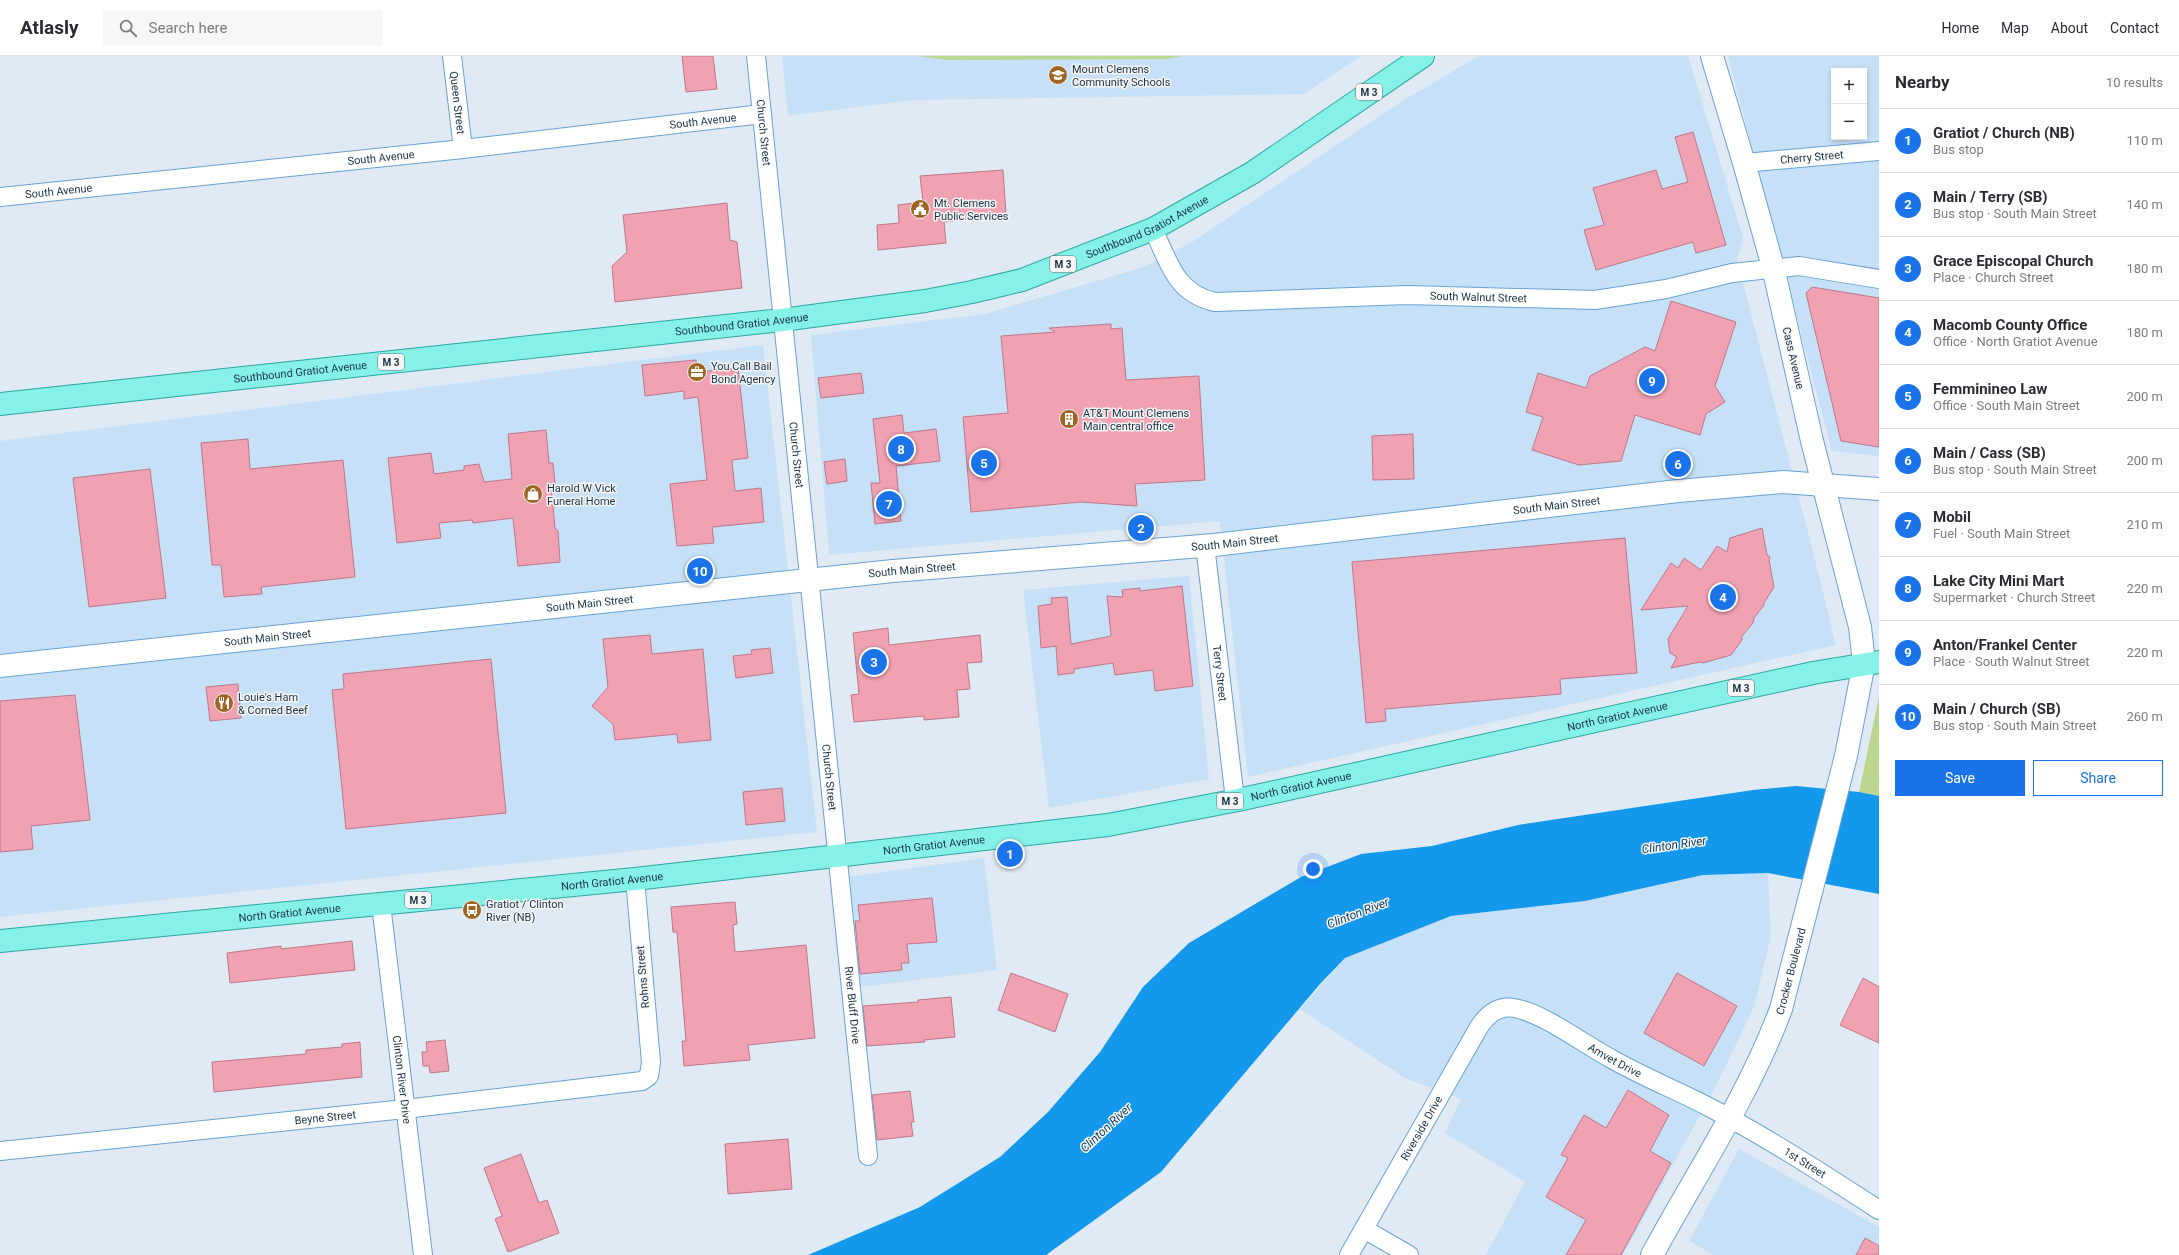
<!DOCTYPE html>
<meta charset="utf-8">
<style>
:root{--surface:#fff;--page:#f7f7f7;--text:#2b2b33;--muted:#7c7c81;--line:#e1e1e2;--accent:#1a73e8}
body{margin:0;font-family:Roboto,sans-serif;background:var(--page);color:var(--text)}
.controls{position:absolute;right:12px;top:12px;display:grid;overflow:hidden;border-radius:0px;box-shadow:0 2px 6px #0003}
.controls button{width:36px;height:36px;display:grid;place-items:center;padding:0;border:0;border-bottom:1px solid var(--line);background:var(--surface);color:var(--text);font:20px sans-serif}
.you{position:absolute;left:1313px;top:813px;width:14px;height:14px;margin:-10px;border:3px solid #fff;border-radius:50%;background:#1a73e8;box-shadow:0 0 0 6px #1a73e833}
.badge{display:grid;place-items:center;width:26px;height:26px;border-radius:50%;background:var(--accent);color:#fff;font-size:13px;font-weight:700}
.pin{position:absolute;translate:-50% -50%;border:2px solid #fff;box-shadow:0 1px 4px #0006}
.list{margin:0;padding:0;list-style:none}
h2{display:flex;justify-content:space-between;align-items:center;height:52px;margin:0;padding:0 16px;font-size:17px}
h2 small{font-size:13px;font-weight:400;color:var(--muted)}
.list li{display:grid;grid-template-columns:26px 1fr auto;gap:12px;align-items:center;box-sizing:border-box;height:64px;padding:0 16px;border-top:1px solid var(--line)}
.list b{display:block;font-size:15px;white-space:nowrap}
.list p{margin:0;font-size:13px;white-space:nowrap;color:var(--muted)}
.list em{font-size:13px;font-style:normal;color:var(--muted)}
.actions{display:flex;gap:8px;padding:12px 16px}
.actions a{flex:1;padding:9px 0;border:1px solid var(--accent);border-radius:0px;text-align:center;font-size:14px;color:var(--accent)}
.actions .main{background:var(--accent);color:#fff}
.icon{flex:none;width:22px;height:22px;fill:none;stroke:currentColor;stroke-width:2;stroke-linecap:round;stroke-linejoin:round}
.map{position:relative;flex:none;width:1879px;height:1199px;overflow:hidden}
header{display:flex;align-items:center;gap:24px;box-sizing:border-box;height:56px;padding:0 20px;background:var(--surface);border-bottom:1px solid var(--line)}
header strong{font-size:19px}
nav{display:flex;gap:22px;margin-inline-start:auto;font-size:14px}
.search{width:280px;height:36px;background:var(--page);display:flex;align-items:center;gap:10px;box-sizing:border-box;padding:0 14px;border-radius:0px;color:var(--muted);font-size:15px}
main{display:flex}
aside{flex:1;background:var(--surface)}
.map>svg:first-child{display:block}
</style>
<header>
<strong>Atlasly</strong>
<div class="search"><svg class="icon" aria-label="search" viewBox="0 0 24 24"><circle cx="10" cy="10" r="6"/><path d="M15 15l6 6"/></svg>Search here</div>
<nav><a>Home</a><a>Map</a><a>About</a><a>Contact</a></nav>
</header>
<main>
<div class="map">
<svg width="1879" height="1199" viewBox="0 0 1879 1199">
<rect width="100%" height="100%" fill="#dfeaf4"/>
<path fill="#c6e0f7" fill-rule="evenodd" d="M782,0H1361L1304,38L912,44L788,60Z
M1479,0H1688L1743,182L1737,204L1809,480L1836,589L1248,721L1220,465L829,499L811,279L985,258L1144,211L1192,186L1404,44Z
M1728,0H1879V400L1832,395ZM1834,15H1864V81H1834Z
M763,289L817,776L0,861V385Z
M1189,520L1209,723L1049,752L1023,534Z
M984,802L997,914L860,931L848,821Z
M1768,817L1771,880L1754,951L1714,1034L1623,1199H1486L1525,1126L1445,1077L1461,1043L1405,1022L1300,953L1345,902L1451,860L1585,845L1703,819Z
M1739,1093L1879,1171V1199H1713L1689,1185Z"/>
<path fill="#bbd68e" d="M918,0H1183L1165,3L947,4Z
M1879,641V740L1859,736Z"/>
<path fill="#1498ec" d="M1796,730L1859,736L1879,740V838L1768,817L1703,819L1585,845L1451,860L1345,902L1320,928L1161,1116L1046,1199H808L920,1151L1000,1101L1048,1056L1100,996L1143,931L1189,887L1301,821L1361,798L1432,790L1518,769L1753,734Z"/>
<path fill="#f0a1b2" stroke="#c07788" d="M682,0H713L717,33L686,36Z
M1693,76L1726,189L1696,197L1693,186L1596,214L1584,174L1604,169L1593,132L1656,114L1662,133L1688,126L1675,81Z
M1003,114L1006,158L944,166L946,187L878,194L877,169L899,167L898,149L923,146L920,120Z
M727,147L730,184L737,186L742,232L615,246L612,210L627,196L623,159Z
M1812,231L1879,242V391L1841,385L1806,237Z
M1671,245L1736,266L1715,330L1725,346L1706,358L1700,379L1635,359L1621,405L1579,409L1532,394L1543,361L1526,356L1538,317L1586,332L1590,320L1645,291L1655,295Z
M1111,268V273L1122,272L1126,324L1199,320L1205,424L1135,428L1137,450L1081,446L971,456L963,361L1008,357L1001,280L1055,276L1049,272Z
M696,304L697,316L738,312L748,402L732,404L735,435L761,432L764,466L712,471L714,487L677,490L670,428L707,424L698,341L684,343V335L645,340L642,309Z
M861,317L864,337L821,342L818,322Z
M902,359L904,377L936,373L940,405L896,410L901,465L875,468L871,427H880L873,363Z
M546,374L549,407H553L555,428L551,429L555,472L558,475L560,506L518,510L513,462L473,467L472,464L439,467L441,482L397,487L388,402L431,397L434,418L464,414V410L479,408L484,426L512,423L508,378Z
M1413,378L1414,423L1373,424L1372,380Z
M248,383L250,413L343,404L355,521L261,531L262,538L224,541L221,509H212L201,387Z
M845,403L847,425L827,428L824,406Z
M150,413L166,542L89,551L73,422Z
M1762,472L1767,499L1770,501L1769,504L1774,531L1764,547V549L1754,562L1753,567L1742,580V584L1731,599L1703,607L1700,606L1671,612L1677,601L1670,597L1668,583L1688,550L1641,554L1671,507L1678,512L1684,502L1701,514L1717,490L1727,496L1730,482Z
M1625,482L1637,617L1560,623L1561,638L1385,653L1386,665L1366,667L1352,506Z
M1182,530L1193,630L1155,635L1153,614L1115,619L1113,607L1074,613V617L1058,619L1056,590L1041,592L1038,550L1052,548L1051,542L1067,541L1071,588L1111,580L1107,540L1123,541L1122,534L1140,532V535Z
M888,572L889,589L980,579L982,606L967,607L970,633L957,634L959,661L924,664V660L854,666L851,639L859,638L853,577Z
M650,579L652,598L703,593L711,684L678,687L677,678L615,684L613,668L592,650L608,631L603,583Z
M770,592L773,617L736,622L733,600L752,598L751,594Z
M491,603L506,757L346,773L332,634L344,633L343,618Z
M238,628L241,662L210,665L206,631Z
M75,639L90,764L31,770L33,793L0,796V645Z
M782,732L785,765L746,769L743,736Z
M932,842L937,886L907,888L909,907H901L902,914L860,918L855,865H860L858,849Z
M735,846L737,868L733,869L735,896L806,889L815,982L748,989L750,1004L684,1010L682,985H686L677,876H673L671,851Z
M352,885L355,914L230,927L227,897L281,890V893Z
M1011,917L1068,938L1055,976L998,954Z
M1677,917L1737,950L1704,1010L1644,977Z
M1863,922L1879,931V987L1840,969Z
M951,941L955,981L924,984L925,986L867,990L863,950L918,946V944Z
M445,984L449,1015L430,1017L429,1010H423L422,996H427L426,986Z
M360,986L362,1021L214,1036L212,1006L306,998V994L342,991V988Z
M1628,1034L1669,1059L1650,1095L1671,1107L1621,1199H1566L1586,1164L1546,1141L1568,1102L1561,1099L1584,1059L1606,1072Z
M910,1035L914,1066H911L913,1080L877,1084L872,1039Z
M788,1083L792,1133L728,1138L725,1088Z
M521,1098L539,1147L547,1144L559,1177L508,1196L495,1163L502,1160L484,1112Z
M1865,1182L1879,1190V1199H1856Z"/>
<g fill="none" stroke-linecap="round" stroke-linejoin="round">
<g stroke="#69a2d3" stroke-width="20">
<g id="street">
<path id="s1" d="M452,0L463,93"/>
<path id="s2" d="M756,0L868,1100"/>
<path id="s3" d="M1744,107L1879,95"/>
<path id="s4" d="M0,141L463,93L762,58"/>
<path id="s5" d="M1153,173C1169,206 1175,237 1215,246L1407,239L1595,244L1666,233L1732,217L1799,210L1879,223"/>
<path id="s6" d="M1205,489L1235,744"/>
<path id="s7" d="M381,848L423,1199"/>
<path id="s8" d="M0,1095L405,1053L642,1025L649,1020L651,1006L635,823"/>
<path d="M1364,1173L1409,1199"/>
<path id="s9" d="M1349,1199L1479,971C1487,959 1498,949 1514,952C1543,957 1582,987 1610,1002C1641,1020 1674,1033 1705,1049C1765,1080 1822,1117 1879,1154"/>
</g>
</g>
<g stroke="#69a2d3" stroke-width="24">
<g id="secondary">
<path id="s10" d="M0,610L893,515L1214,489L1678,435L1783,426L1879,433"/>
<path id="s11" d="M1652,1199C1696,1118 1749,1039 1781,953L1846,700L1864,607L1860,571L1812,385L1773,211L1744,107L1712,0"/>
</g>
</g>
<g stroke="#2ca8a4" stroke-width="24">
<g id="primary">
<path id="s12" d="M0,348L782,264L925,245L972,236L1022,224L1153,173L1252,117L1423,0"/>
<path id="s13" d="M0,885L635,823L1108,769L1238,744L1813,617L1879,606"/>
</g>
</g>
<use href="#street" stroke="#fff" stroke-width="18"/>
<use href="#secondary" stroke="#fff" stroke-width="22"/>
<use href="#primary" stroke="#86f1e7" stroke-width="22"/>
</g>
<defs>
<g id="school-disc" transform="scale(1)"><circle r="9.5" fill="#9f6524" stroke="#f5f5f5"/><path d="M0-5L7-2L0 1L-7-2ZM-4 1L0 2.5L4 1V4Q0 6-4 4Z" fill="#fff"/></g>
<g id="civic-disc" transform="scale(1)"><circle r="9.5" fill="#9f6524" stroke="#f5f5f5"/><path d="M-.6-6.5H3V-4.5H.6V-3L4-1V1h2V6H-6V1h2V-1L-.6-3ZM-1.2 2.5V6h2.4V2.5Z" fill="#fff"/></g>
<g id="office-disc" transform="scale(1)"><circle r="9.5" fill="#9f6524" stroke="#f5f5f5"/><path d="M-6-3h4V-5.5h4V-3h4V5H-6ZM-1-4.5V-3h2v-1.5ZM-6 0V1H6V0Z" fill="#fff"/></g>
<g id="building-disc" transform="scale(1)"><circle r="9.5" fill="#9f6524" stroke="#f5f5f5"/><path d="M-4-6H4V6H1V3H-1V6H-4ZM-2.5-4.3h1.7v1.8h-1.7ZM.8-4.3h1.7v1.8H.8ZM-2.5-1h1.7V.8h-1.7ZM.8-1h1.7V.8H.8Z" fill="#fff"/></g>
<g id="shop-disc" transform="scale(1)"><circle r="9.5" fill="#9f6524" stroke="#f5f5f5"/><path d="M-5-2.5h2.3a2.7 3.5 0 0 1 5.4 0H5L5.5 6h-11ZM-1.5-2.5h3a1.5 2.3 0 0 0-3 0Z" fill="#fff"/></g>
<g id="restaurant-disc" transform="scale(1)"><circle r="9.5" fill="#9f6524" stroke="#f5f5f5"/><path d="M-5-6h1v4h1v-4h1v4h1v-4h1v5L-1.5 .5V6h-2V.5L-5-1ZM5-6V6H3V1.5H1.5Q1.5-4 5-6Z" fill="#fff"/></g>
<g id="bus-disc" transform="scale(1)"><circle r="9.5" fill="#9f6524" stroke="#f5f5f5"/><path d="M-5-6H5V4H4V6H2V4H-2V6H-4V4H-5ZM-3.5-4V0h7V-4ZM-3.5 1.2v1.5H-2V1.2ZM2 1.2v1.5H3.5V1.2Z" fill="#fff"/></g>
</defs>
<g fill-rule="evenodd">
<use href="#school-disc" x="1058" y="19"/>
<use href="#civic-disc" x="920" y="153"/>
<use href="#office-disc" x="697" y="316"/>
<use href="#building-disc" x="1069" y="363"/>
<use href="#shop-disc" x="533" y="438"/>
<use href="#restaurant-disc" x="224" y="647"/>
<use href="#bus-disc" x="472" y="854"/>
</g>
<g text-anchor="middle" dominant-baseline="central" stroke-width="3" stroke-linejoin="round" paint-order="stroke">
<g fill="#f5f5f5" stroke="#5c6c7a" stroke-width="1">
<rect x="1356" y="28" width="26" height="16" rx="3"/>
<rect x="1050" y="200" width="26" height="16" rx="3"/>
<rect x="378" y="298" width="26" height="16" rx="3"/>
<rect x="1728" y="624" width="26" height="16" rx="3"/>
<rect x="1217" y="737" width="26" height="16" rx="3"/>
<rect x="405" y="836" width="26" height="16" rx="3"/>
</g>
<g font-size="10" font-weight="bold" fill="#1a3246">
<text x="1369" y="36">M 3</text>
<text x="1063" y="208">M 3</text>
<text x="391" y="306">M 3</text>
<text x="1741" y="632">M 3</text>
<text x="1230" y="745">M 3</text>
<text x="418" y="844">M 3</text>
</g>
<g font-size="11" fill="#1a3246" stroke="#f5f5f5" text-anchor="start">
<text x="1072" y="13">Mount Clemens<tspan x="1072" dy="13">Community Schools</tspan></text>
<text x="934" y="147">Mt. Clemens<tspan x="934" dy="13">Public Services</tspan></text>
<text x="711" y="310">You Call Bail<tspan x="711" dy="13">Bond Agency</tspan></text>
<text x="1083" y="357">AT&amp;T Mount Clemens<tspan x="1083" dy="13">Main central office</tspan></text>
<text x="547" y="432">Harold W Vick<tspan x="547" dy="13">Funeral Home</tspan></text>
<text x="238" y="641">Louie's Ham<tspan x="238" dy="13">&amp; Corned Beef</tspan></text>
<text x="486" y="848">Gratiot / Clinton<tspan x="486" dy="13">River (NB)</tspan></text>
</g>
<g font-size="11" fill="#1a3246" stroke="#f5f5f5">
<text stroke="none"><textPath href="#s1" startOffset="47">Queen Street</textPath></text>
<text stroke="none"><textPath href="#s4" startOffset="707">South Avenue</textPath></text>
<text stroke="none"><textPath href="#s2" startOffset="77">Church Street</textPath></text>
<text stroke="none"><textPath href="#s3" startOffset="68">Cherry Street</textPath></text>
<text stroke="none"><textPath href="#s4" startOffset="383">South Avenue</textPath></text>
<text stroke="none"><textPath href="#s4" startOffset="59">South Avenue</textPath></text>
<text stroke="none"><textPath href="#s12" startOffset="1166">Southbound Gratiot Avenue</textPath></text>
<text stroke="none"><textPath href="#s5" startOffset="364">South Walnut Street</textPath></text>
<text stroke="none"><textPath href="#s12" startOffset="746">Southbound Gratiot Avenue</textPath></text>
<text transform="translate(1793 302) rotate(77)">Cass Avenue</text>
<text stroke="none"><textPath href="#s12" startOffset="302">Southbound Gratiot Avenue</textPath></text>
<text stroke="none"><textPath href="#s2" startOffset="401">Church Street</textPath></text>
<text stroke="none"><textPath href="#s10" startOffset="1565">South Main Street</textPath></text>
<text stroke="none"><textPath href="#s10" startOffset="1241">South Main Street</textPath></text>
<text stroke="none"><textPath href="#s10" startOffset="917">South Main Street</textPath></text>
<text stroke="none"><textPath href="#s10" startOffset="593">South Main Street</textPath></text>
<text stroke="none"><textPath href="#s10" startOffset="269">South Main Street</textPath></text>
<text stroke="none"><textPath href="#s6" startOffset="129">Terry Street</textPath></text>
<text stroke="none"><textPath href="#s13" startOffset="1635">North Gratiot Avenue</textPath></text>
<text stroke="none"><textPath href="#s2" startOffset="725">Church Street</textPath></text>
<text stroke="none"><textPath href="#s13" startOffset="1311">North Gratiot Avenue</textPath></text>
<text stroke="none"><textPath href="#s13" startOffset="939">North Gratiot Avenue</textPath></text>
<text stroke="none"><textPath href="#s13" startOffset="615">North Gratiot Avenue</textPath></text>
<text stroke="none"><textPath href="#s13" startOffset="291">North Gratiot Avenue</textPath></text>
<text stroke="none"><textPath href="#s11" startOffset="317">Crocker Boulevard</textPath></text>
<text transform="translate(643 921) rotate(-95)">Rohns Street</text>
<text stroke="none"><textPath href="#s2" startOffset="954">River Bluff Drive</textPath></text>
<text stroke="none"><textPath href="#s9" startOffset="419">Amvet Drive</textPath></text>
<text stroke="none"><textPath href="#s7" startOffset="177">Clinton River Drive</textPath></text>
<text stroke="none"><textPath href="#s8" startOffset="327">Beyne Street</textPath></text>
<text stroke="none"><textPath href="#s9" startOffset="146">Riverside Drive</textPath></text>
<text stroke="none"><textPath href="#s9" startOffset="635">1st Street</textPath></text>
</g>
<g font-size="12" font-style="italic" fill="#113f60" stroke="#f5f5f5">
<text transform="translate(1674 789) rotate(-8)">Clinton River</text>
<text transform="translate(1358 857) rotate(-21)">Clinton River</text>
<text transform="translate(1106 1072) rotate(-43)">Clinton River</text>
</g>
</g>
</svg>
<div class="controls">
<button>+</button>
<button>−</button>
</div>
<div class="you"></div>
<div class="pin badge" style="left:1010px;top:798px">1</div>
<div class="pin badge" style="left:1141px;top:472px">2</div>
<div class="pin badge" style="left:874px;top:606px">3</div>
<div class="pin badge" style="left:1723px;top:541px">4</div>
<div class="pin badge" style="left:984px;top:407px">5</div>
<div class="pin badge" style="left:1678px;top:408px">6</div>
<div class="pin badge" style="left:889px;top:448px">7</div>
<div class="pin badge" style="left:901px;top:393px">8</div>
<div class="pin badge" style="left:1652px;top:325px">9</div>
<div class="pin badge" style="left:700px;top:515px">10</div>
</div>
<aside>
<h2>Nearby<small>10 results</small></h2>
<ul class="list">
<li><span class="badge">1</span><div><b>Gratiot / Church (NB)</b><p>Bus stop</p></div><em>110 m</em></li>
<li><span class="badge">2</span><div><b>Main / Terry (SB)</b><p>Bus stop · South Main Street</p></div><em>140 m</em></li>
<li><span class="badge">3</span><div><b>Grace Episcopal Church</b><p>Place · Church Street</p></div><em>180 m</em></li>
<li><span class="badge">4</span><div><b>Macomb County Office</b><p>Office · North Gratiot Avenue</p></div><em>180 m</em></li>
<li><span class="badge">5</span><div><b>Femminineo Law</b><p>Office · South Main Street</p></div><em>200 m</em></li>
<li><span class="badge">6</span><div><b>Main / Cass (SB)</b><p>Bus stop · South Main Street</p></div><em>200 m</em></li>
<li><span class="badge">7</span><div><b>Mobil</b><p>Fuel · South Main Street</p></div><em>210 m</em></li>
<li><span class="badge">8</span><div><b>Lake City Mini Mart</b><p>Supermarket · Church Street</p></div><em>220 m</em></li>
<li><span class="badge">9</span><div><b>Anton/Frankel Center</b><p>Place · South Walnut Street</p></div><em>220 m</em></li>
<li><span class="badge">10</span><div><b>Main / Church (SB)</b><p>Bus stop · South Main Street</p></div><em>260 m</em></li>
</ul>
<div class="actions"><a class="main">Save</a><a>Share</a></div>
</aside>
</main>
